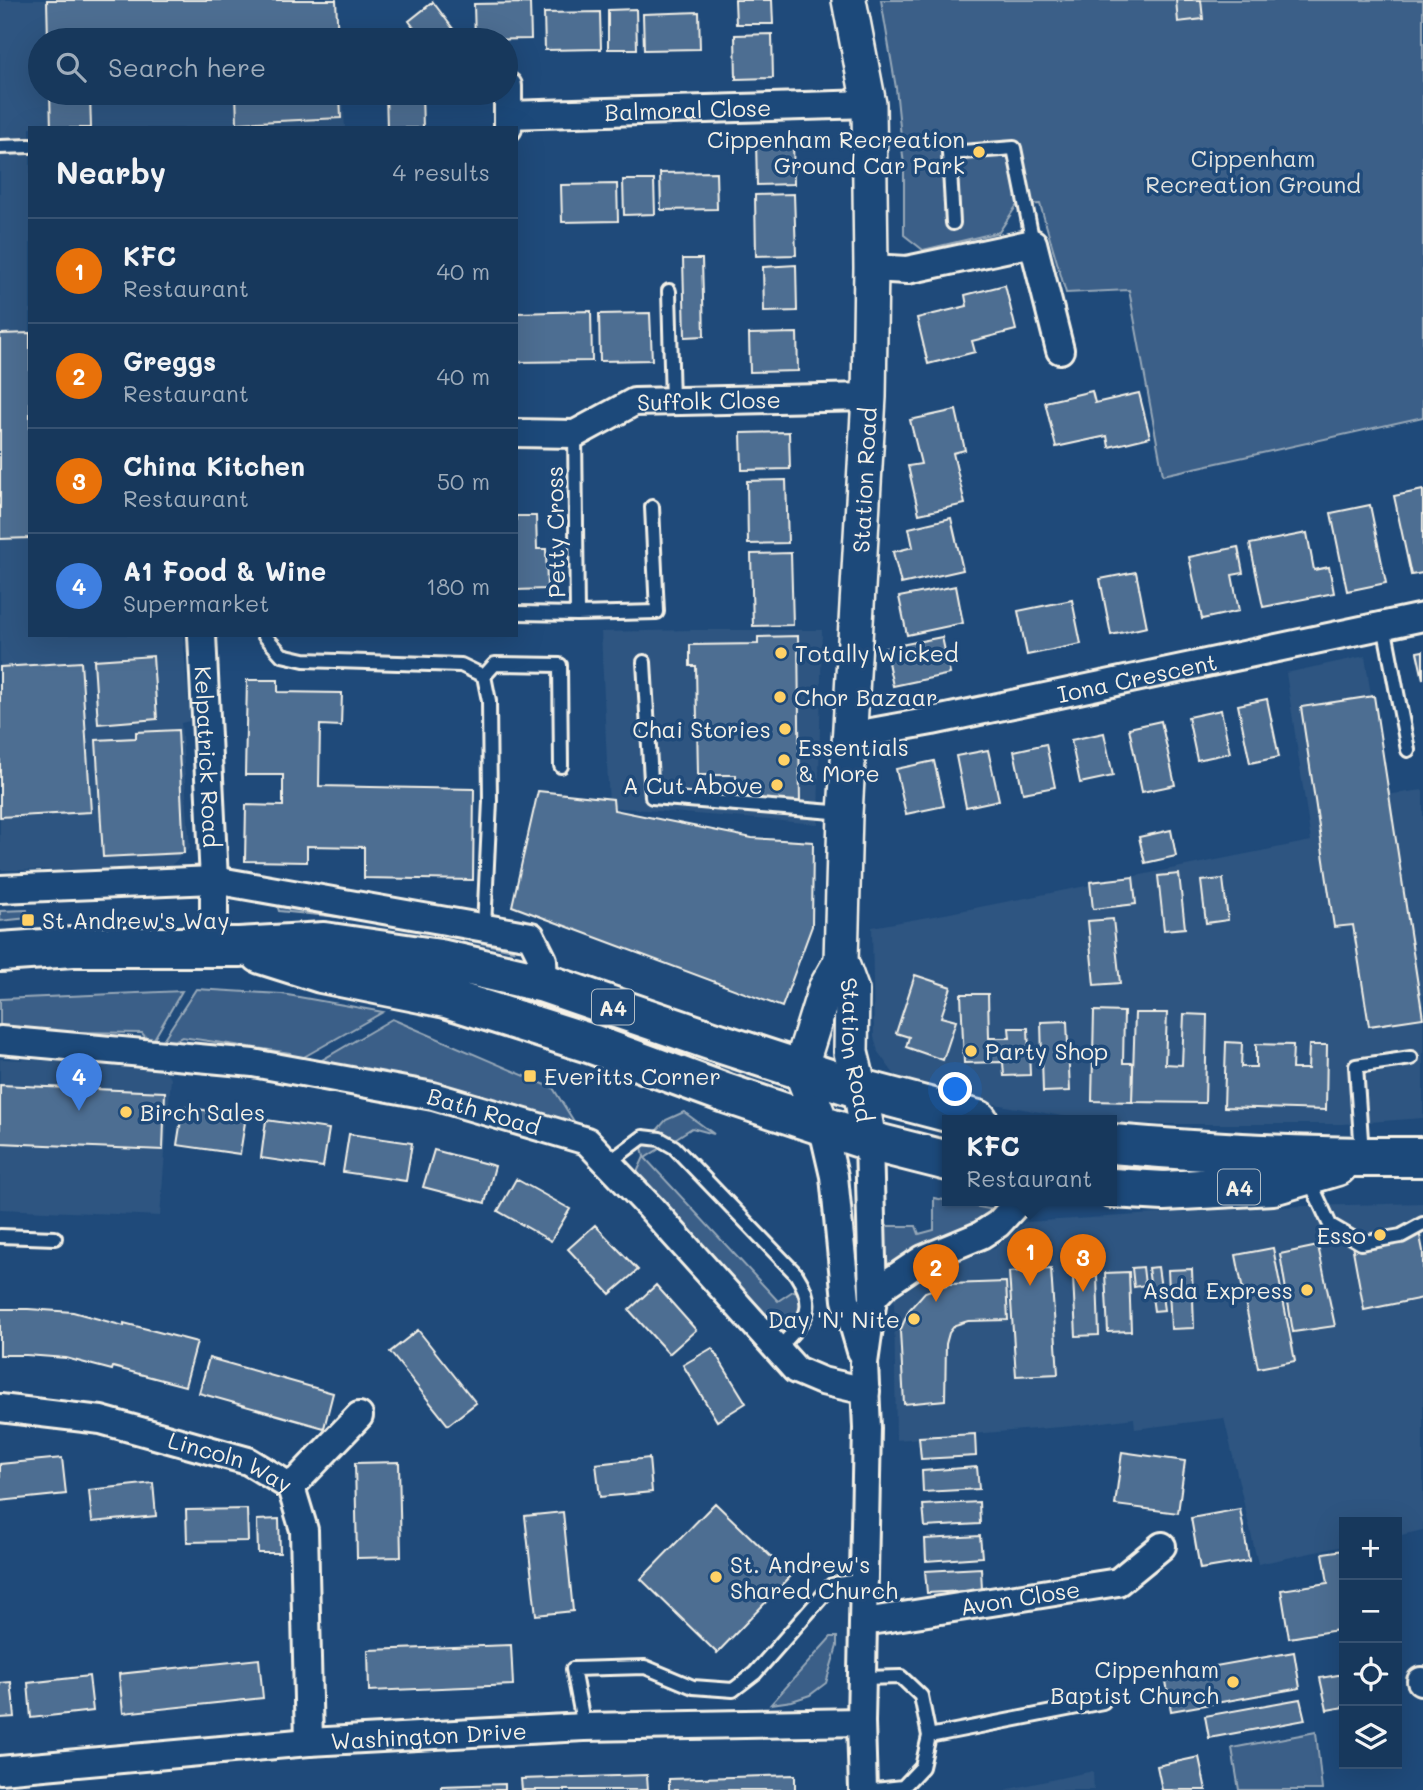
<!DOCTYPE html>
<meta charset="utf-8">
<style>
:root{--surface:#17385c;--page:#203f62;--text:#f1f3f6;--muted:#9eacbb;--line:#365272;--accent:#ffd166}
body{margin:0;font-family:Mali,sans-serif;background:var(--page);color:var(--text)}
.controls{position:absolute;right:21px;bottom:21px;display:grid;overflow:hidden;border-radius:0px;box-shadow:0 7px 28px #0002}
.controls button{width:63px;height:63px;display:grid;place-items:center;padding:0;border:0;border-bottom:2px solid var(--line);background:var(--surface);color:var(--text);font:35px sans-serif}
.you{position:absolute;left:956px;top:1090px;width:24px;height:24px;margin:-18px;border:5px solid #fff;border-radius:50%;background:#1a73e8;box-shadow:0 0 0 10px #1a73e833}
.badge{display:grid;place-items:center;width:46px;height:46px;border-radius:50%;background:var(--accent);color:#fff;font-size:23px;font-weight:700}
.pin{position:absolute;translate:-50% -58px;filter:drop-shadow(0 2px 4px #0008)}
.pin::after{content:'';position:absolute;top:37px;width:24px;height:21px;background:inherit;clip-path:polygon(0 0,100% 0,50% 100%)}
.popup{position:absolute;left:942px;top:1115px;width:175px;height:91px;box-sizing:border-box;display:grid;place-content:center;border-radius:0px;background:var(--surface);filter:drop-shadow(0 2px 5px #0005);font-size:23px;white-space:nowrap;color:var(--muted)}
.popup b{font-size:26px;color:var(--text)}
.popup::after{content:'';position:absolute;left:50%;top:100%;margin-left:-14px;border:14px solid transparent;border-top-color:var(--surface)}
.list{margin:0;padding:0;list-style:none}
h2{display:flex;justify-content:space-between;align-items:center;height:91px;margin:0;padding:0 28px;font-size:30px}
h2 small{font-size:23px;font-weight:400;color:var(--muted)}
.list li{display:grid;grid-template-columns:46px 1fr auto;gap:21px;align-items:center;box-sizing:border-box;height:105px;padding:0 28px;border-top:2px solid var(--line)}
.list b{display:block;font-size:26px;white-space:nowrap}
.list p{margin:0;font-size:23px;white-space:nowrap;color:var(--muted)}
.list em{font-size:23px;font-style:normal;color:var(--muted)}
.icon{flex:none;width:38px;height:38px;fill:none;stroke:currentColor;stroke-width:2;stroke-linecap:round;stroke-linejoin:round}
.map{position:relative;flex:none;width:1423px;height:1790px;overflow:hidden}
.search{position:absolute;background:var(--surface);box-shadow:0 7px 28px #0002;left:28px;top:28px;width:490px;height:77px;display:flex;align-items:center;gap:18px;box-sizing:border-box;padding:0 24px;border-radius:38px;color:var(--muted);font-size:26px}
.panel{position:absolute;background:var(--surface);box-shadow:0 7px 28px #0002;left:28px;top:126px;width:490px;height:511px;border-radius:0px}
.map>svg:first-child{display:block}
</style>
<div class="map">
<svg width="1423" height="1790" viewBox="0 0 1423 1790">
<rect width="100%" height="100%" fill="#1f4a7a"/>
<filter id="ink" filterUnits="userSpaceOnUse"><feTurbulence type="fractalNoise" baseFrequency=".0143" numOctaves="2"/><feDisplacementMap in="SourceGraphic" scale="14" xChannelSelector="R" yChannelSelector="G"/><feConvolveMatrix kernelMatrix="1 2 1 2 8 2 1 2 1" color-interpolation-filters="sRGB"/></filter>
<g filter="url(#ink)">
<path fill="#2d5581" d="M0,0H336L339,40H40V93H343L345,128H30V635H183L190,721L181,723L190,848L165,871L0,870Z
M691,630H822L818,824L609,807L601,632Z
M1365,656L1386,795L1423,790V1118L1343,1124H1112V1120H1083L951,1096L894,1074L878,1052L874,1037L872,927L950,913L1311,841L1286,673Z
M0,1059L89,1062L162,1068L171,1078L160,1216L0,1209Z
M1423,1203V1530L1397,1536V1522H1344V1546L1258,1564L1224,1418L1135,1429L1134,1418L1073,1426L896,1440L894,1299L956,1256L994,1249L1025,1222L1270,1207Z
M1093,1771L1094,1790H1004Z"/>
<path fill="#3a5f88" stroke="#97a8b8" stroke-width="2" d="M881,0H1423V417L1163,475L1129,290L1066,293L1040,204L1017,205L999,232L923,250L904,235V166L896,88Z
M277,905L508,942L513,950L379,921L279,911Z
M27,910L28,918L0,921V911Z
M196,989L282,994L383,1012L295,1062L290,1053L182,1037L168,1044L161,1043Z
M182,991L151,1044L142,1033L0,1031V999Z
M392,1019L553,1088L580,1131L317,1063Z
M684,1112L714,1134L692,1128L645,1158L778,1301L793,1291L799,1292L801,1307L794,1319L772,1320L634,1179L644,1157L642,1147L666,1120Z
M934,1198L994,1210L971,1230L930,1243L900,1257L888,1266L885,1247V1226H916L919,1234L934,1230Z
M831,1637H837V1646L826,1683L810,1695L792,1701L771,1704Z
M1316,1732L1322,1790H1239L1232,1748Z"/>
<path fill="#4d6e92" stroke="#f4f1e8" stroke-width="2" d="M47,0H336L338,40H48Z
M735,0H772L773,24H736Z
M1176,0H1201L1203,19L1178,22Z
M433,2L457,34L449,40H423L409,21Z
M530,3L531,39L475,40L474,4Z
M636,9L637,49H608V10Z
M600,12L601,49L545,50L544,13Z
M699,12L700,49L644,50L643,14Z
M772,34L773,78L736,79L735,35Z
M50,93H90L91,128H51Z
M236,93H340L341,118L237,123Z
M386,93H422L423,128H387Z
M793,140L794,184L757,185L756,141Z
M716,172L717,209L661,210L660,173Z
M623,180H654L655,214L624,215Z
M617,184L618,221L562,222L561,185Z
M794,194L796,255L756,256L755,195Z
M683,259H702L704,336L685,337Z
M796,265L797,311L764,312L763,267Z
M1005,285L1016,330L972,341L975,352L928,364L917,318L967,306L965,295Z
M591,311L592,361L516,362V313Z
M650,313L652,360L600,361L599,314Z
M30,333V538L0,539V334Z
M797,333L798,371L750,372L749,334Z
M1092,391L1095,403L1139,393L1150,437L1109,447L1107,436L1056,447L1045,402Z
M956,410L965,450L953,453L965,504L919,514L908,466L921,464L910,420Z
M789,432L790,469L742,470L741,433Z
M786,480L788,543L748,544L747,481Z
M1423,490V573L1411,575L1394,496Z
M1370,505L1386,583L1347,591L1331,513Z
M516,516H536L537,549H546L547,589L516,590Z
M951,518L963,570L901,584L893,552L913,547L909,528Z
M1307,533L1314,570L1329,567L1334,593L1263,607L1250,544Z
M1238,547L1243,573L1232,575L1239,611L1202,619L1189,557Z
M791,553L793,625L753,626L751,554Z
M1136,572L1147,627L1111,635L1100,579Z
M956,586L963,623L907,635L899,597Z
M1072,600L1081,644L1027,655L1018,611Z
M798,636L800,804L761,805L760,794L736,795V775H698L696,666H690V645L758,644V637Z
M942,637L950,674L893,686L885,648Z
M1423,651V679L1417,652Z
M153,656L157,719L98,724L94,660Z
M81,662L91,812L0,817V667Z
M247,680H278V692L342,693L341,726L320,725L319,786L474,789L473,880L364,878V847L307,846V862L245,861L246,805L283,806V775H245Z
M1374,696L1423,1018L1369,1026L1353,925L1334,927L1301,707Z
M1267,699L1279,757L1250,763L1238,705Z
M1221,710L1230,753L1197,760L1188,717Z
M1161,721L1175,785L1142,792L1129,728Z
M178,730L184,853L103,857L96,740L136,738V732Z
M1104,733L1113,776L1080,783L1071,740Z
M1046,744L1055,787L1023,793L1014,751Z
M988,750L999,800L966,807L956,756Z
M934,761L944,806L906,814L896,769Z
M538,791L613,799L614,810L752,838L813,842L812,926L782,1007L512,906Z
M1171,830L1176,856L1145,863L1139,837Z
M1179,874L1185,928L1164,930L1158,876Z
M1133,877L1136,904L1093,909L1090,882Z
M1223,879L1228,920L1206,923L1201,881Z
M1113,919L1120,983L1094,985L1088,921Z
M915,975L951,987L941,1017L956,1021L943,1060L906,1047L909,1037L896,1033Z
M961,994H988L989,1038H1010L1009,1028H1028L1030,1075L1004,1076L1003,1062L964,1063Z
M1094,1011L1124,1012L1123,1063H1133L1132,1102L1092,1101Z
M1135,1013H1167L1165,1064L1182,1065L1184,1014L1207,1015L1205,1103L1132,1102Z
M1067,1021L1070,1091L1043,1092L1041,1022Z
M1226,1042L1242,1043L1241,1067H1256V1044L1293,1045L1292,1069H1308L1309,1045H1327L1326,1110L1224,1107Z
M0,1085L165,1092L163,1150L0,1143Z
M183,1107L246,1116L240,1154L177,1145Z
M266,1120L329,1129L323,1167L261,1158Z
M349,1134L412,1143L406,1181L343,1172Z
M434,1150L495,1166L485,1203L423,1187Z
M516,1179L570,1209L551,1241L498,1211Z
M595,1225L638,1270L610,1294L568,1249Z
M1418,1226L1423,1251V1298L1364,1310L1351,1239Z
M1318,1246L1335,1326L1293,1332L1280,1254Z
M1273,1248L1295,1361L1258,1368L1236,1255Z
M1143,1267L1145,1285L1134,1287L1132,1268Z
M1158,1267L1164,1310L1154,1311L1148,1268Z
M1051,1269L1058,1374L1016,1376L1009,1272Z
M1192,1269L1194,1328L1171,1329L1168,1270Z
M1129,1272L1131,1331L1108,1332L1105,1273Z
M1097,1276L1099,1335L1076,1336L1073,1277Z
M1006,1282L1008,1320L968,1321L955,1325L949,1333L946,1344L945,1400L904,1404L900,1331L909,1310L925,1292L949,1284Z
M656,1285L696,1330L669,1354L629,1310Z
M0,1309H28L73,1312L124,1326V1323L197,1342L185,1386L113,1367L112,1370L66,1358L26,1355H0Z
M418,1330L476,1403L448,1425L390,1352Z
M712,1348L746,1403L717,1421L683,1365Z
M209,1358L333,1393L324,1428L199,1393Z
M975,1434L976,1456L921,1459L919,1437Z
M1122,1452L1185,1461L1178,1513L1115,1505Z
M62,1458L66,1494L0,1501V1464Z
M649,1458L652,1492L600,1497L596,1464Z
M399,1462L401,1557L357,1558L355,1463Z
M977,1467L979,1489L923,1492L922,1471Z
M153,1483L156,1516L92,1522L89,1490Z
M979,1502L980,1524L925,1527L923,1505Z
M715,1503L791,1576L717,1653L641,1579Z
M247,1509L248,1541L187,1542L186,1510Z
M1240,1509L1249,1561L1200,1569L1191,1518Z
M563,1512L573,1611L536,1615L525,1516Z
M279,1519L280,1553H258L257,1520Z
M980,1536L982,1557L926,1561L925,1539Z
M1344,1550V1629L1289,1638L1281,1590L1328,1583L1323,1553Z
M981,1568L982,1590L927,1593L925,1571Z
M511,1645L513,1685L369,1691L368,1650Z
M1294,1652L1300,1688L1171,1711L1165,1675Z
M259,1659L263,1698L123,1713L119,1674Z
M1344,1674V1707L1327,1710L1320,1678Z
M89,1676L93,1711L31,1718L28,1683Z
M11,1682L15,1717L0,1718V1683Z
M1300,1699L1305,1720L1209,1738L1205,1716Z
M1199,1757L1206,1790H1162L1157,1766Z
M647,1775L648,1790H522L521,1779Z
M795,1775V1790H669V1779Z
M505,1784V1790H441V1786Z"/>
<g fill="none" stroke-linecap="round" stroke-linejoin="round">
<g stroke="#f4f1e8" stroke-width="18">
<path id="service" d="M0,147L30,146
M953,223L949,153L1014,148L1033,243
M669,291L672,402
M575,434L577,614L657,612L652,507
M518,613L577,614
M1384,625L1408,750
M264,635L282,655L304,660L461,665L484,676L489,701L490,801L484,927
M644,662L652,797L845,813
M484,676L495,664L560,665L561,766
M1362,1154L1356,1066L1411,1058
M608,1163L643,1137L660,1139L674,1147L796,1274C820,1311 803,1321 778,1349
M1308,1177L1330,1225L1361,1243L1401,1236L1423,1224
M0,1236L55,1238
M862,1678L901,1677L921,1696L929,1736L1103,1702
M584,1727L573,1669L645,1667L693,1687L733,1690L755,1673L832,1585L864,1580
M875,1790L903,1787L922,1767L929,1736"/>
</g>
<g stroke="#f4f1e8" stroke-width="32">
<g id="minor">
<path d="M508,86V128"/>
<path id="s1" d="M508,115L869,104"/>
<path d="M871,268L907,270L1033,243L1060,350"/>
<path id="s2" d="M516,433L575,434L634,402L869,397"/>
<path id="s3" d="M202,635L214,880V947"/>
<path id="s4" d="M849,736L932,721L1423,617"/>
<path d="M0,889L214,880L531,936L543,960L544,983"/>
<path id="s5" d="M0,1040L253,1063L433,1096L587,1141L650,1207L796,1370L822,1381L866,1391"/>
<path d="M822,1124L834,1176L846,1300L861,1351"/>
<path d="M873,1298L886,1284L923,1259L981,1235L998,1224L1020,1200"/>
<path id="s6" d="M0,1408L101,1420L248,1461L291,1487L304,1530L309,1742"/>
<path d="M291,1487L359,1416"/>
<path id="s7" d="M864,1622L1118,1582L1162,1546"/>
<path d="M1421,1681H1423"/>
<path id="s8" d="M0,1770L309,1742L584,1727L861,1722"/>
<path d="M863,1790L861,1722L867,1428L864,1363L873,1298L869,1141"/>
</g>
</g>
<g stroke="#f4f1e8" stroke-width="38">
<g id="tertiary">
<path id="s9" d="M849,0L869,104L871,268L869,397L845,814L841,961L852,991L851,1052L860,1089L869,1141"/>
<path d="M822,1124L800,1069L825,989L841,961"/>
</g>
</g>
<g stroke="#f4f1e8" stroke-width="44">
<path id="primary" d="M0,952L73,947H239L324,942L440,959L544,983L710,1040L860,1089L978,1120
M261,954L321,973L446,998L592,1044L725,1093L869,1141L948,1161
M1112,1144C1215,1153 1319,1158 1423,1157
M1112,1188L1164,1191L1273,1185L1337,1166"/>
</g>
<use href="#service" stroke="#1f4a7a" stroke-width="12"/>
<use href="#minor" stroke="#1f4a7a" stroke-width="26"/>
<use href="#tertiary" stroke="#1f4a7a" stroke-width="33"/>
<use href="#primary" stroke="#1f4a7a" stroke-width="38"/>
</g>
</g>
<g fill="#ffd166" stroke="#1f4a7a" stroke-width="2.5">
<circle cx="979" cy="152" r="7"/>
<circle cx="781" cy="653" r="7"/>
<circle cx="780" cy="697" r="7"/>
<circle cx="785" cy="729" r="7"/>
<circle cx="784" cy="760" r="7"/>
<circle cx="777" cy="785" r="7"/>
<rect x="21" y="913" width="14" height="14" rx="3.5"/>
<circle cx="971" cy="1051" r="7"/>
<rect x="523" y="1069" width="14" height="14" rx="3.5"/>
<circle cx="126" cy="1112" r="7"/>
<circle cx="1380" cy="1235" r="7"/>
<circle cx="1307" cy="1290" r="7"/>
<circle cx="914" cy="1319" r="7"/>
<circle cx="716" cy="1577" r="7"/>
<circle cx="1233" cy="1682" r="7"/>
</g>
<g text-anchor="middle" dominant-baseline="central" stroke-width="7" stroke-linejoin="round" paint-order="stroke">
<g fill="#1f4a7a" stroke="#b4bfc7" stroke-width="2">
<rect x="592" y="989.5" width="42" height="35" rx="5"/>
<rect x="1218" y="1169.5" width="42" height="35" rx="5"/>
</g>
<g font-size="21" font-weight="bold" fill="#f4f1e8">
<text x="613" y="1007">A4</text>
<text x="1239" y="1187">A4</text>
</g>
<g font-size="23" fill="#f4f1e8" stroke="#1f4a7a">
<text stroke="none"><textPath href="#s1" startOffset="180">Balmoral Close</textPath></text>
<text stroke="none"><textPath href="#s2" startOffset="201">Suffolk Close</textPath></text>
<text transform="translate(864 480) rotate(-87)">Station Road</text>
<text transform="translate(555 532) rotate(-91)">Petty Cross</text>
<text stroke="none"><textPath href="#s4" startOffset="294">Iona Crescent</textPath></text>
<text stroke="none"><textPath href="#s3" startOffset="122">Kelpatrick Road</textPath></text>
<text stroke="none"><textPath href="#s9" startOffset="1055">Station Road</textPath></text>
<text stroke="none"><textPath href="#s5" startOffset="490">Bath Road</textPath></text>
<text stroke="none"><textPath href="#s6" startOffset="238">Lincoln Way</textPath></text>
<text stroke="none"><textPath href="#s7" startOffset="158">Avon Close</textPath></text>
<text stroke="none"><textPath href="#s8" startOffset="430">Washington Drive</textPath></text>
</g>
<g font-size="23" fill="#f4f1e8" stroke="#1f4a7a" text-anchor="start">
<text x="965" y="139" text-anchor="end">Cippenham Recreation<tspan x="965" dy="26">Ground Car Park</tspan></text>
<text x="795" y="653">Totally Wicked</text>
<text x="794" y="697">Chor Bazaar</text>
<text x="771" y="729" text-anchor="end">Chai Stories</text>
<text x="798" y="747">Essentials<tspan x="798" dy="26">&amp; More</tspan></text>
<text x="763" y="785" text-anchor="end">A Cut Above</text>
<text x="42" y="920">St Andrew's Way</text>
<text x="985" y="1051">Party Shop</text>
<text x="544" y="1076">Everitts Corner</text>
<text x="140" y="1112">Birch Sales</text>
<text x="1366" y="1235" text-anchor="end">Esso</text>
<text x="1293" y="1290" text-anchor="end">Asda Express</text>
<text x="900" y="1319" text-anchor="end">Day 'N' Nite</text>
<text x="730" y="1564">St. Andrew's<tspan x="730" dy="26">Shared Church</tspan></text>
<text x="1219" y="1669" text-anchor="end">Cippenham<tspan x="1219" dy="26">Baptist Church</tspan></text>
</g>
<g font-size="23" fill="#e1e2de" stroke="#1f4a7a">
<text x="1253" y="158">Cippenham<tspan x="1253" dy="26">Recreation Ground</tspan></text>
</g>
</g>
</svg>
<div class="controls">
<button>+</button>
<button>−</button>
<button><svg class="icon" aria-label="locate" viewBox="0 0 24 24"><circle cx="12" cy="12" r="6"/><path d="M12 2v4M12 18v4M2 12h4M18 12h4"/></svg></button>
<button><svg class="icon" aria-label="layers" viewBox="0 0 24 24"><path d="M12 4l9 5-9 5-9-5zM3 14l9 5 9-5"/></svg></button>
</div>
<div class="you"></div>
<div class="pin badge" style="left:1030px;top:1286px;background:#e8710a">1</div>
<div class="popup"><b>KFC</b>Restaurant</div>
<div class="pin badge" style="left:936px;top:1302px;background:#e8710a">2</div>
<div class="pin badge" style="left:1083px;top:1292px;background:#e8710a">3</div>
<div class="pin badge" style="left:79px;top:1111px;background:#3f7fe0">4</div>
<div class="search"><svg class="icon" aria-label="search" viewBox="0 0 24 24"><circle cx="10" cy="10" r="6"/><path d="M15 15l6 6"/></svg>Search here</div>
<section class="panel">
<h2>Nearby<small>4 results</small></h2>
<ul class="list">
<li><span class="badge" style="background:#e8710a">1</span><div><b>KFC</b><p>Restaurant</p></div><em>40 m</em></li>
<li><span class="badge" style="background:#e8710a">2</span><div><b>Greggs</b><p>Restaurant</p></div><em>40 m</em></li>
<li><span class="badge" style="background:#e8710a">3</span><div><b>China Kitchen</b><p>Restaurant</p></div><em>50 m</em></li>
<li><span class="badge" style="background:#3f7fe0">4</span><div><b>A1 Food &amp; Wine</b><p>Supermarket</p></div><em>180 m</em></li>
</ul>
</section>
</div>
